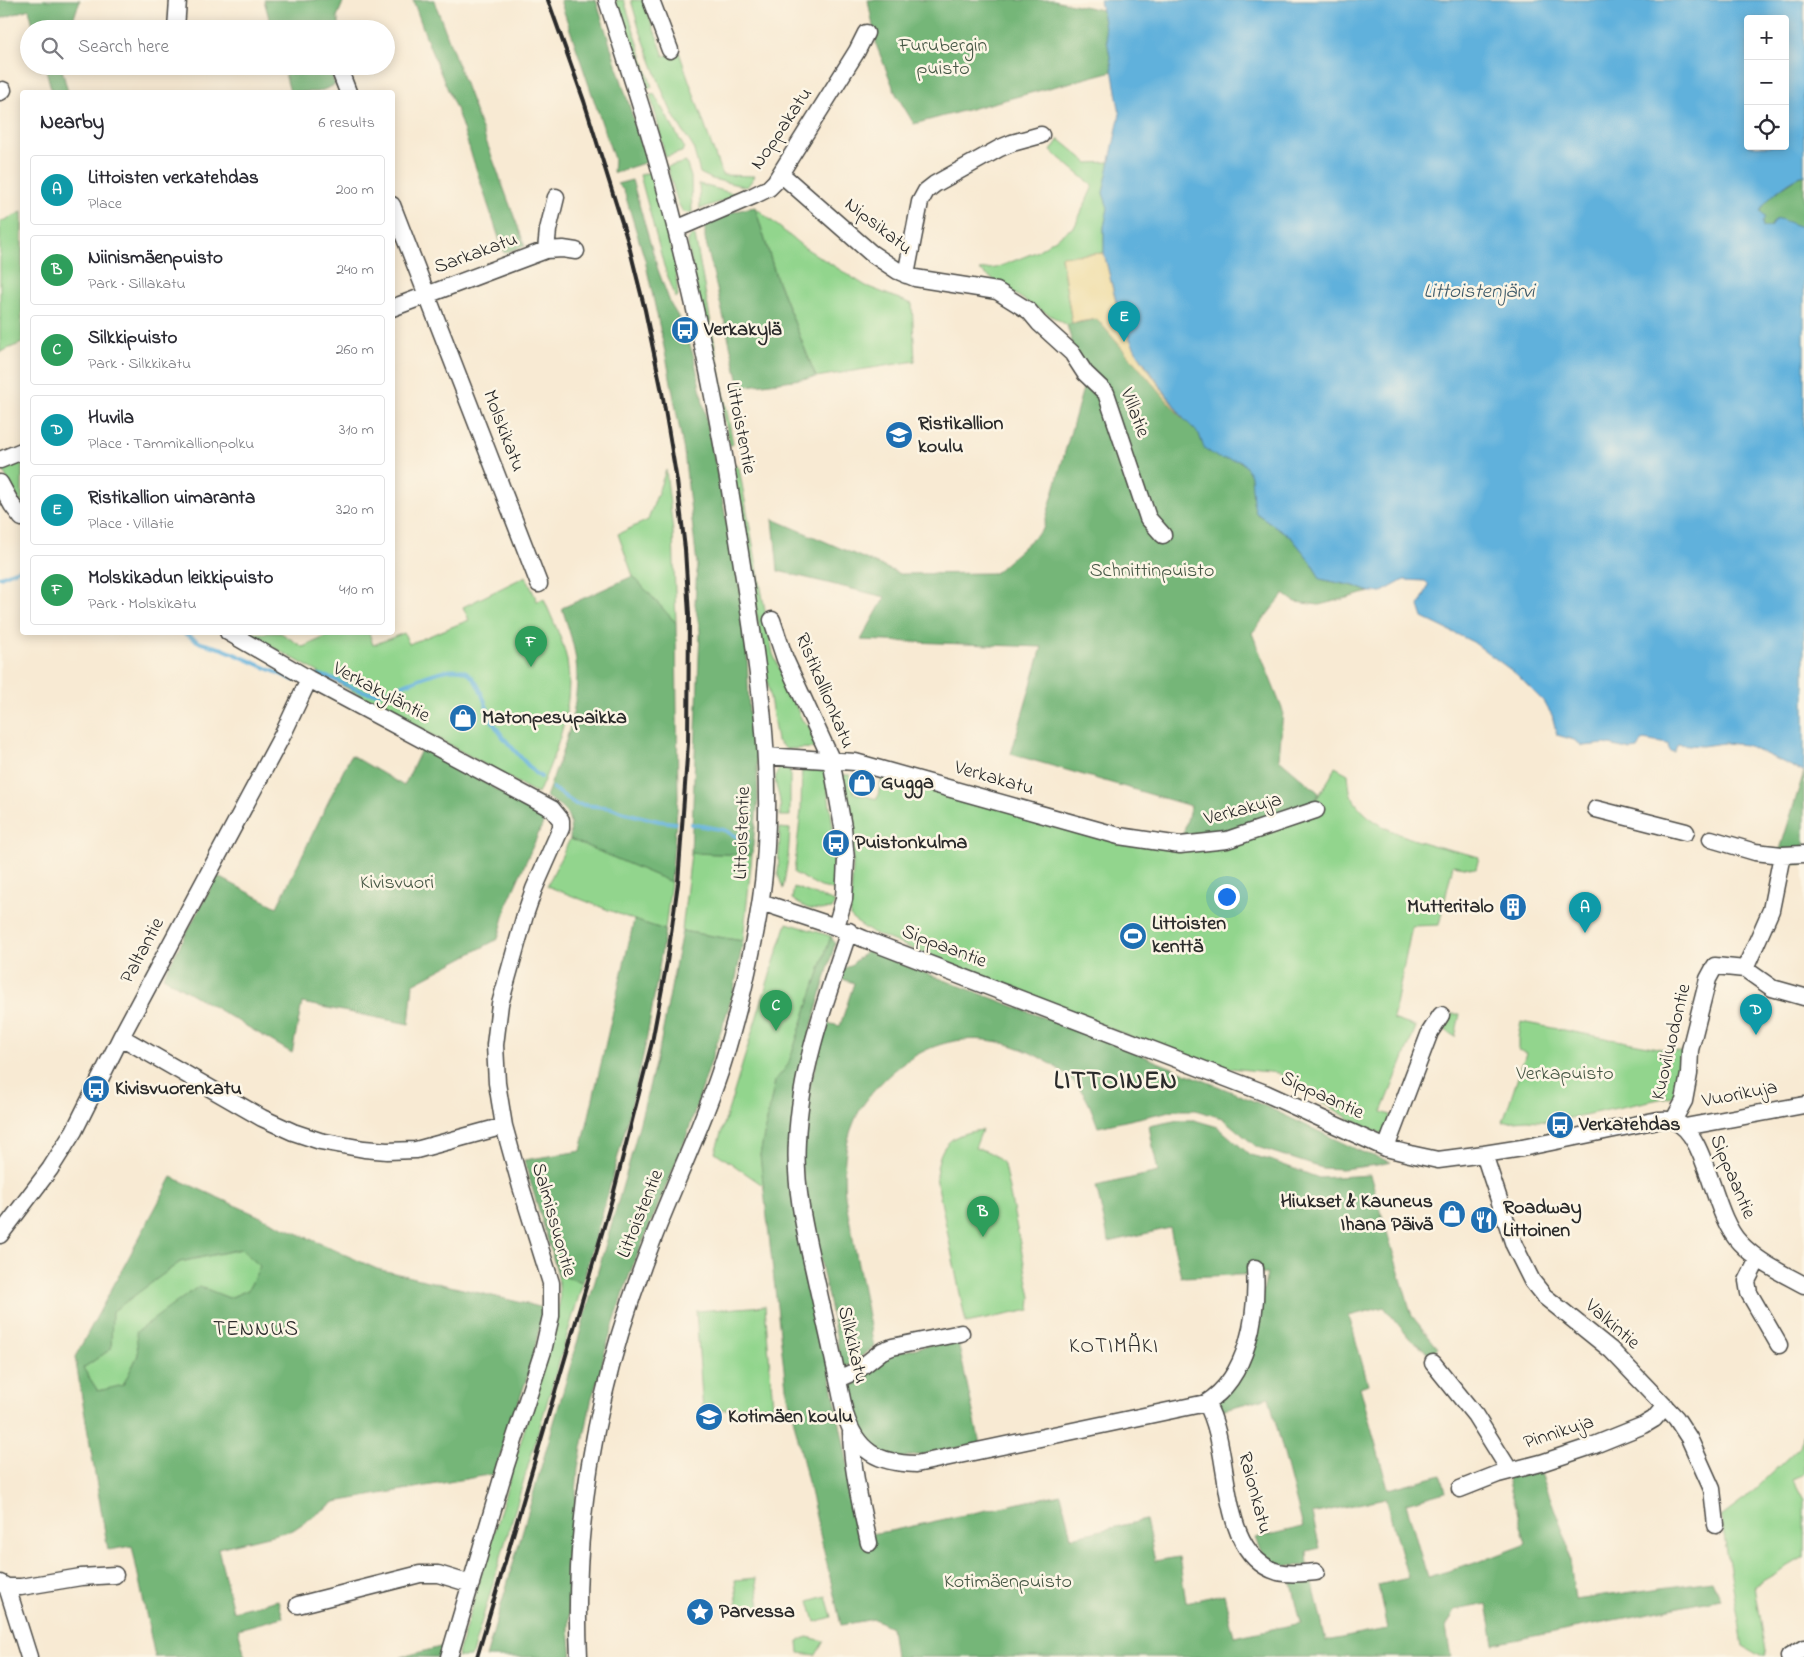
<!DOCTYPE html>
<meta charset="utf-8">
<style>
:root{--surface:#fff;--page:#f2f2f3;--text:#2b2b33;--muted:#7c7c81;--line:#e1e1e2;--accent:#1f6fb2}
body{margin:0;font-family:"Indie Flower",sans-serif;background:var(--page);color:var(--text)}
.controls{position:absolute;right:15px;top:15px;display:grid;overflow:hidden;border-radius:5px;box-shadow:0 2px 12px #0003}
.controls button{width:45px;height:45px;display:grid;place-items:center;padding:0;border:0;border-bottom:1px solid var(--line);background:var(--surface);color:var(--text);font:25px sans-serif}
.you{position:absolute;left:1226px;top:896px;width:18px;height:18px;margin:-12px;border:4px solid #fff;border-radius:50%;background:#1a73e8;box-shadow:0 0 0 8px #1a73e833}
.badge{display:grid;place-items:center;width:32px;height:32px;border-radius:50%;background:var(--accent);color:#fff;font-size:16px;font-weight:700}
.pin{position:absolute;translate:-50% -41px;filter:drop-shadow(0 1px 2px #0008)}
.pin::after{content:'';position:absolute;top:26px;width:18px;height:15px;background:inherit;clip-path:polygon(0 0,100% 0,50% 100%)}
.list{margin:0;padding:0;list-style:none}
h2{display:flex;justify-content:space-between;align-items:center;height:65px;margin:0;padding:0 20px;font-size:21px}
h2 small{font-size:16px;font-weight:400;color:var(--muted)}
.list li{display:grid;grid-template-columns:32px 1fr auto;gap:15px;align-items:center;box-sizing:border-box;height:70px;margin:0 10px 10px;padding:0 10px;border:1px solid var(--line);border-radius:5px}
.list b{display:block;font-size:19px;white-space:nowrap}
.list p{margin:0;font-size:16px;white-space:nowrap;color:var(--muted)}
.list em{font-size:16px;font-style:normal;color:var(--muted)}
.icon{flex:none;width:28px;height:28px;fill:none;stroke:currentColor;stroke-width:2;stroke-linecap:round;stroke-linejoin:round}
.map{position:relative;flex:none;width:1804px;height:1657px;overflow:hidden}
.search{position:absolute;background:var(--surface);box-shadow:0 2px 12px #0003;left:20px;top:20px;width:375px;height:55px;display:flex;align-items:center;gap:12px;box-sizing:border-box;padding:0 18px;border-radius:28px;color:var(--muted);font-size:19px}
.panel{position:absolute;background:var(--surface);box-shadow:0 2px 12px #0003;left:20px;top:90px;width:375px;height:545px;border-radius:5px}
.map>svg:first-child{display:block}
</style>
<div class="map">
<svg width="1804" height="1657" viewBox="0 0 1804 1657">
<rect width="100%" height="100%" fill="#fcf5e5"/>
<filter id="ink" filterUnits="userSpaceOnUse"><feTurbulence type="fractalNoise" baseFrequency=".02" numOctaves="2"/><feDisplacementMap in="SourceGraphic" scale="10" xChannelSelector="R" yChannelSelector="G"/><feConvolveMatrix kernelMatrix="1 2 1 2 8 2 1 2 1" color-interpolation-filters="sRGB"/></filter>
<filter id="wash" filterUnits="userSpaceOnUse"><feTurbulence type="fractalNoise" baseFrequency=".0096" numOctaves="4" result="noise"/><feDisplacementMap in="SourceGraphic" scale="20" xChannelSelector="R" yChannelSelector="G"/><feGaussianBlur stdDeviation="1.12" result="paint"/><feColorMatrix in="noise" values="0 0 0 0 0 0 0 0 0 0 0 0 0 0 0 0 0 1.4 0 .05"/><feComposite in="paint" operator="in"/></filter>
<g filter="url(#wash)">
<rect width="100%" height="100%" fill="#f8ead3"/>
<path fill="#92d58d" stroke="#5e805c" d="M615,0H624L652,87L648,89L634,58Z
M631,0H643L664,56L679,52L722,175L755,176L747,187L712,179L700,173L693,147L673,115L664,95L639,28Z
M654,94L684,147L682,152L665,157L657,120L650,95Z
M1059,139L1088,163L1110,162L1103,193L1108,208L1104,227V253L1061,257L1072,323L1067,325L1027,302L979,270L996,268L1036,252L1075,226L1093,186L1051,151Z
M686,162L691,177L692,213L683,212L678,203L667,167Z
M650,172L675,262L678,296L676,298L664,266L640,175Z
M699,184L739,195L700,209Z
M755,207L802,246L866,286L912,304L915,361L816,377L776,276Z
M22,212V343L0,352V222Z
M692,234L695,236L733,444L732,445H730L688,247V240Z
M22,461V505L9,484L3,469Z
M735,465L739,468L773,654L802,720L809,726L817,748L786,749L777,741L733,468Z
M666,470L673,532L676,623L633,576L618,534L648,520Z
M526,576L537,601L544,599C552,620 566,644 568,668C573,711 555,755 538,794L269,645L241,633H281L303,647L334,633H369L373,645L404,633L409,644L469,620L463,607Z
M802,763L824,764L833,827L834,890L821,887L794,873L801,810Z
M782,765H790V816H780C780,812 781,807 780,803C779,787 769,781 782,765Z
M1335,767L1348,774C1349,781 1349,791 1352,797C1373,836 1439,846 1479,857L1476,869L1453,865L1439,925L1412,926L1393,1019L1416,1027L1382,1112L1391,1115L1385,1135L1351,1120L1278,1073L1211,1066L1153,1046L871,932L856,922L850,916L853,865L850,818L840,775H850L854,793L877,799L883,774L1178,850L1313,805L1331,776Z
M780,828L790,829L788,859L783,889L778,874Z
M570,839L671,882L665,930L634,920L547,886Z
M691,853L752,855L743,941L682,931Z
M794,887L835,902L832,909C812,911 807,910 792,899Z
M787,923L831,936L788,1065L775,1081L760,1155L764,1186L715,1152C740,1076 761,998 787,923Z
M1453,1014H1460L1455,1037L1444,1029L1445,1020Z
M1521,1022L1669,1050L1686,1052L1678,1095L1551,1122L1527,1120L1503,1122L1526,1053L1518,1050V1037Z
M982,1130L975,1148C989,1151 995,1154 1004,1165L1031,1297L1030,1310L966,1323L936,1177C939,1145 949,1134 982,1130Z
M241,1249L261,1266L248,1290L229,1298L199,1287L138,1355L123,1386L98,1391L83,1368L111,1349V1312L180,1262Z
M558,1275L583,1282L471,1657H457L555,1326L560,1300Z
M765,1306L773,1406L703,1411L696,1311Z
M1804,1433V1474L1793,1480L1804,1501V1557L1754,1586L1766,1657H1762L1743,1646L1721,1517L1741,1502L1800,1446Z
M756,1578L760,1607L738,1610L735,1580Z
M826,1596L832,1617L815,1622L809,1601Z
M807,1637L824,1641L816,1655L799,1653L798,1641Z"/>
<path fill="#75b678" stroke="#507052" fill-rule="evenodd" d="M0,0H80L70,29H34L29,9L0,19Z
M264,0H344L337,17L341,29H272Z
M413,0H434L525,246L504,253L457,111L430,48Z
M560,0H596L647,162L613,173L614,159Z
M868,0H1053L1102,10L1113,71L914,124L896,94L877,47Z
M45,66H61L68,92H52Z
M283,66H329L335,85L318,92H290Z
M1804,175V228L1775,220L1770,227H1763C1762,222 1760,215 1761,211C1763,200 1794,178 1804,175Z
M632,180L658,270L671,305L682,323L694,357L746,619L749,713L757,763L758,800L752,855L691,853L700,631L695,604L697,564L684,452L667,361L645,260L624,191L617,184Z
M755,207L776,277L816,377L740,387L705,238V227C717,214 739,210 755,207Z
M1097,319L1183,418L1199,434L1204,448C1215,452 1233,456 1241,462C1256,472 1254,498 1256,513L1291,537L1312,563L1320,579L1354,586L1370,592L1319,605L1295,602L1284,594L1252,633L1283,711L1279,759L1319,793L1313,805L1260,826L1181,841L1191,806L1011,754L1042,647L861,640L885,597L778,571L773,519L900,574L995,573L1043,529L1084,385L1067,325Z
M633,576L676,623L678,798L671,882L570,839C572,814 567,809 546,797C563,750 585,700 574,649C571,635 566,621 562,608Z
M423,746L534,812L544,821L508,902L498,939L413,984L409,1024L302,1003L292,1053L163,977L217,876L277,907L351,755L404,786Z
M1804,772V864H1791L1786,857L1779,853Z
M634,920L665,930C659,967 653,1005 646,1042C629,1123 605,1202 583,1282L558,1275L524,1160L581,1151Z
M682,931L743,941L733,994L686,1138L630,1273L604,1354L601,1371L592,1397L578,1468L572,1544L569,1629L572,1657H486L629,1164L660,1045Z
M831,936L835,944L810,1033L793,1125L831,1379L862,1535L890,1531L1061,1494L1071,1537L1146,1520L1155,1561L1179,1557L1186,1602L1224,1594L1234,1637L1301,1623L1291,1579L1312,1580L1326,1641L1387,1629L1378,1585L1408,1578L1385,1498L1312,1514L1320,1548L1307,1551L1308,1566C1276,1565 1268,1571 1255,1538L1303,1527L1269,1397L1218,1411L1216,1402L1246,1363L1267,1274L1181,1277L1170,1228L1109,1242L1096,1186L1158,1172L1149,1126L1179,1120H1194L1218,1127L1250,1155L1270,1160L1319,1178L1370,1175L1412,1316L1438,1348L1431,1355L1410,1339L1384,1307L1349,1316L1368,1384L1360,1387L1388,1489L1441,1475L1445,1492L1406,1503L1427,1577L1473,1564L1526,1544L1507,1475L1536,1460L1568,1545L1575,1600L1712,1581L1720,1599L1494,1644L1487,1604L1455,1610L1446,1628L1451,1657H895L891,1627L874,1619L841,1625L786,1387L760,1155L775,1081L788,1065Z
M867,951L1098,1038L1230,1091L1263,1105L1362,1152L1391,1162L1377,1165L1342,1169L1322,1168L1257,1147L1222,1118L1195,1110H1175L1098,1127C1093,1114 1089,1100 1080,1089C1068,1073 1049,1062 1031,1053C977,1028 927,1038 885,1079C873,1091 860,1106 854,1122C844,1145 843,1172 845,1197L874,1347L843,1370L800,1161L807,1096L827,1023L840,1026L854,983L840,978L844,969L852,964Z
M172,1177L377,1269L544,1308L530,1369L494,1474L335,1502L293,1530L218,1548L233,1611L278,1600L283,1617L238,1629L245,1657H155L132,1546L108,1550L75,1357ZM241,1249L260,1266L248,1290L229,1298L199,1286L136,1332L138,1355L123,1385L98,1391L83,1368L111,1349L112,1312L180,1262Z
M957,1338L980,1444L896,1459L872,1449L854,1422L849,1388L885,1356Z
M444,1646L441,1657H401Z"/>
<path fill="#eeda9e" stroke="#8c8264" d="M1104,253C1111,280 1116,310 1128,335C1142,365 1164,391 1183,419L1097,319L1072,323L1061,256Z"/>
<path fill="#61b1dc" stroke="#466e84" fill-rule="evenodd" d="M1100,0H1804V175C1791,178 1765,199 1760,212L1765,217L1762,223L1763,227H1770L1775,220L1780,219L1804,228V772L1746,745L1724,743L1702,746L1678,744L1674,752L1669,751L1668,744L1643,740L1638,749L1631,750L1605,744L1583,746L1574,740L1557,735L1552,715L1543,701L1515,673L1473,642L1423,618L1419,606L1428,587V584L1425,581L1404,580L1382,592H1370L1354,586L1320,579L1312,563L1291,537L1256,513L1253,502L1251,476L1246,467L1241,461L1218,458L1204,448L1199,434L1183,418L1136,351L1127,333L1116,301L1104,253V227L1108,208L1103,193L1120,114ZM1748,19H1785V146H1748Z"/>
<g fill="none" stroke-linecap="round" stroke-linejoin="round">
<path stroke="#61b1dc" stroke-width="4" d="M0,577L22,568
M182,632L201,643L223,649L294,680
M318,675C343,678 360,699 387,691C406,686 447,662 466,672C480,679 486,709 493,722C502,739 521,757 534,772L541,777
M553,788L575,804L612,808L621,812L659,821L675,823
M691,824L724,830L747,842"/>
</g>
</g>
<g filter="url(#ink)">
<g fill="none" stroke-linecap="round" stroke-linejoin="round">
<g stroke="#4a4844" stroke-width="19">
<path id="minor" d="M651,0L670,50
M176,29L178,0
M338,66L348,92
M0,92L3,90
M781,174L871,253L898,271L915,278L997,291L1029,311L1039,323L1072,353L1085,373L1106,393L1148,518L1163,535
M392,205L539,584
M676,229L753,196L769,188L775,182L857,51L866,33
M546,250L548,230L556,197
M906,275L920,202L926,191L935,184L1000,148L1012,143L1041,135
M392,308L546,250L563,249L576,251
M0,460L22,451
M0,483L12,505L22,518
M772,620L785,659L831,759L843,827L846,860L844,899L836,927
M228,632L309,679L552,809L561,820V828L534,889L525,915L500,1004L495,1045L497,1083L504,1126L521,1187L551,1283V1316L543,1351L506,1465L449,1657
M766,756L855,762L1119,836L1180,845L1227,840L1316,810
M1596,809L1686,832
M1711,839L1755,852L1782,855L1804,854
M761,902L836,927L864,939L1265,1093L1386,1148L1410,1154L1438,1160L1484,1154L1522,1148L1658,1120C1662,1120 1669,1119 1673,1121C1707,1131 1712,1215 1740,1243C1758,1262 1782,1273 1804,1285
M849,931C826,999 800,1069 797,1141C794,1188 806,1235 816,1280C826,1325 836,1369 845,1414C857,1452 878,1463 916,1464L1206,1403C1248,1377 1258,1314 1255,1268
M1745,969L1771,910L1782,855
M1745,969L1772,988L1804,997
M121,1037L262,1118L293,1132L320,1141L364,1149L387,1151L416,1150L504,1126
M1673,1121L1684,1101L1689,1074L1690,1050L1708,979L1715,966L1745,969
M1685,1127L1804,1105
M1386,1148L1430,1032L1441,1015
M1484,1154L1514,1245L1532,1281L1544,1296L1611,1350L1676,1418L1689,1438L1712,1489L1716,1525
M0,1235L50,1169L74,1131L121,1037L283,734L309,679
M1758,1259L1747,1281L1749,1293L1779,1345
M1433,1363L1475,1415L1510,1471
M838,1379L858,1370L882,1351L892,1347L961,1333
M1206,1403C1234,1449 1215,1553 1278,1572C1290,1575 1304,1573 1316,1572
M851,1432C852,1470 861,1506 869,1543
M1460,1489L1498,1474L1541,1463L1592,1446L1644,1425L1654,1419L1665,1406
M0,1583L7,1587L29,1657
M7,1587H21L81,1577L115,1575
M298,1605L420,1574H438L471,1584
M579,1657C572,1516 599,1378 650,1247C672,1188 700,1132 720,1072C729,1045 736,1017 743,990C754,942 764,895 766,846C772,744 754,641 738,540C722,436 702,332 676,230C657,152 631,76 607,0
M1789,1657L1804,1648"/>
</g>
<use href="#minor" stroke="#fff" stroke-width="16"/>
<path stroke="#2b2b2b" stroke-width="4" d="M477,1657L612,1199L652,1042L667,962L678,883L688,743L689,615L685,549L677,481L662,392L645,310L628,242L584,101L548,0"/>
</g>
</g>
<defs>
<g id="bus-disc" transform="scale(1.4375)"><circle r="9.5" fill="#1f6fb2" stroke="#fcf5e5"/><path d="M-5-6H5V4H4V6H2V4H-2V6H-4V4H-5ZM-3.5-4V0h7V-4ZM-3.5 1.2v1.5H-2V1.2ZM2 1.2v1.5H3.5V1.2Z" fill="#fff"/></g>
<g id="school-disc" transform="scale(1.4375)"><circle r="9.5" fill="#1f6fb2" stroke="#fcf5e5"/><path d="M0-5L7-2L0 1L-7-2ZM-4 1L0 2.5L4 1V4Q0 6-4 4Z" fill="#fff"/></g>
<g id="shop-disc" transform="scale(1.4375)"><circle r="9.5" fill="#1f6fb2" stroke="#fcf5e5"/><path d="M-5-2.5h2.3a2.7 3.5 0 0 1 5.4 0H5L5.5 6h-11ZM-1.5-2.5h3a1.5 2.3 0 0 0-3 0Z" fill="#fff"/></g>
<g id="building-disc" transform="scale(1.4375)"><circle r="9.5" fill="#1f6fb2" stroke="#fcf5e5"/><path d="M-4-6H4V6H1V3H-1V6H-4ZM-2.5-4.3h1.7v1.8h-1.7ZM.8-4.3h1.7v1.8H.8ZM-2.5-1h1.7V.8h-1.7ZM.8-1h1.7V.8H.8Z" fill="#fff"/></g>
<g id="stadium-disc" transform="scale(1.4375)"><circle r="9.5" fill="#1f6fb2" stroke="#fcf5e5"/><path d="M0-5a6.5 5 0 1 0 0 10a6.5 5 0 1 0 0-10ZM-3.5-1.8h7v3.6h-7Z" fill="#fff"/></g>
<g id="restaurant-disc" transform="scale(1.4375)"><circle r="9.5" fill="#1f6fb2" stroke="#fcf5e5"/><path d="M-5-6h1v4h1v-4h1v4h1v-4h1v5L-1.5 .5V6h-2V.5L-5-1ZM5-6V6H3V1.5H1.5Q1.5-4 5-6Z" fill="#fff"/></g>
<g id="sight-disc" transform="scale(1.4375)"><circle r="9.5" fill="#1f6fb2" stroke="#fcf5e5"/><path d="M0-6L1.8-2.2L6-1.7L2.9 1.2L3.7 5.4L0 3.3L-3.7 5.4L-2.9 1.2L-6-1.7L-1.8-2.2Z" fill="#fff"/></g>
</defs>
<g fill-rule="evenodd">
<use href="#bus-disc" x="685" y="330"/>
<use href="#school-disc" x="899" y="435"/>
<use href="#shop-disc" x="463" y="718"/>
<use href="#shop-disc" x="862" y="783"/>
<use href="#bus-disc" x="836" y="843"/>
<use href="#building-disc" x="1513" y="907"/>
<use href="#stadium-disc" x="1133" y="936"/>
<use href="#bus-disc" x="96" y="1089"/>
<use href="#bus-disc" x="1560" y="1125"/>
<use href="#shop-disc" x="1452" y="1214"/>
<use href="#restaurant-disc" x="1484" y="1220"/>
<use href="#school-disc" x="709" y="1417"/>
<use href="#sight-disc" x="700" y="1612"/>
</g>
<g text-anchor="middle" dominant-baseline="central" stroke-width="5" stroke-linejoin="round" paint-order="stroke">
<g font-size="20" fill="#455644" stroke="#fcf5e5">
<text x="943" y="46">Furubergin<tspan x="943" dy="23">puisto</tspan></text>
<text x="1152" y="571">Schnittinpuisto</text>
<text x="397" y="883">Kivisvuori</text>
<text x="1565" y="1074">Verkapuisto</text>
<text x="1008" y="1582">Kotimäenpuisto</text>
</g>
<g font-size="20" fill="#2b2b2b" stroke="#fcf5e5">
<text transform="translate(782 129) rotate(-56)">Noppakatu</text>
<text transform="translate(878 227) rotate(38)">Nipsikatu</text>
<text transform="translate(476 254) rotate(-20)">Sarkakatu</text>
<text transform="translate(1134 413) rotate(69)">Villatie</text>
<text transform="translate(740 428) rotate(79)">Littoistentie</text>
<text transform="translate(503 431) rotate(69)">Molskikatu</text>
<text transform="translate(824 691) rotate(67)">Ristikallionkatu</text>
<text transform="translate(381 693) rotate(28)">Verkakyläntie</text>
<text transform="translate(994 779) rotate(16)">Verkakatu</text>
<text transform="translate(1243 810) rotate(-15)">Verkakuja</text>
<text transform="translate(743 833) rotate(-88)">Littoistentie</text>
<text transform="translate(944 947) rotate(21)">Sippaantie</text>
<text transform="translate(143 951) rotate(-62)">Paltantie</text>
<text transform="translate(1672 1042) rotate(-77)">Kuoviluodontie</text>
<text transform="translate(1740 1095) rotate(-11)">Vuorikuja</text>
<text transform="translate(1322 1096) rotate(25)">Sippaantie</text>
<text transform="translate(1732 1177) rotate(67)">Sippaantie</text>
<text transform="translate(641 1214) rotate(-68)">Littoistentie</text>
<text transform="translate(553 1220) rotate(74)">Salmissuontie</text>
<text transform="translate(1612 1325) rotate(41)">Valkintie</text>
<text transform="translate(852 1345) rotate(77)">Silkkikatu</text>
<text transform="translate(1559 1433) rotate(-18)">Pinnikuja</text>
<text transform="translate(1254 1493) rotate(75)">Raionkatu</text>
</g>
<g font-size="20" font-weight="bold" fill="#2b2b2b" stroke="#fcf5e5" text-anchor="start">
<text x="704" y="330">Verkakylä</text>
<text x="918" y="424">Ristikallion<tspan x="918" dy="23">koulu</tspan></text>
<text x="482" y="718">Matonpesupaikka</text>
<text x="881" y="783">Gugga</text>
<text x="855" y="843">Puistonkulma</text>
<text x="1494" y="907" text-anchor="end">Mutteritalo</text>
<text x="1152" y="924">Littoisten<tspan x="1152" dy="23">kenttä</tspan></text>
<text x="115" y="1089">Kivisvuorenkatu</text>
<text x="1579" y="1125">Verkatehdas</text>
<text x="1433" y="1202" text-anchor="end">Hiukset &amp; Kauneus<tspan x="1433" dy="23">Ihana Päivä</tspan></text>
<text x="1503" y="1208">Roadway<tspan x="1503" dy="23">Littoinen</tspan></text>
<text x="728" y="1417">Kotimäen koulu</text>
<text x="719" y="1612">Parvessa</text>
</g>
<g font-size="21" font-style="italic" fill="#3e5a69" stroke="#fcf5e5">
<text x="1479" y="292">Littoistenjärvi</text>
</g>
<g font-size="21" letter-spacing="1" fill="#2b2b2b" stroke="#fcf5e5">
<text x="256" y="1330">TENNUS</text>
<text x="1114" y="1347">KOTIMÄKI</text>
</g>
<g font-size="25" font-weight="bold" letter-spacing="1" fill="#2b2b2b" stroke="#fcf5e5">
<text x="1116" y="1082">LITTOINEN</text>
</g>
</g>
</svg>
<div class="controls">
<button>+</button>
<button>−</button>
<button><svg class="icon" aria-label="locate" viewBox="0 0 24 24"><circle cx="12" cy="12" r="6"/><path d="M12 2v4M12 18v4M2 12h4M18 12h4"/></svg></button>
</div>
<div class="you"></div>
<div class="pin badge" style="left:1585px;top:933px;background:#0f9aa8">A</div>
<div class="pin badge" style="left:983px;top:1237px;background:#2e9e5b">B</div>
<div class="pin badge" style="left:776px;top:1031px;background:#2e9e5b">C</div>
<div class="pin badge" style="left:1756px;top:1035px;background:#0f9aa8">D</div>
<div class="pin badge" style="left:1124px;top:342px;background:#0f9aa8">E</div>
<div class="pin badge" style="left:531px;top:667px;background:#2e9e5b">F</div>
<div class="search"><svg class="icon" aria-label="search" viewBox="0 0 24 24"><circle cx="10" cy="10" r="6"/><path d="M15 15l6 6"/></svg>Search here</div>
<section class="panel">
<h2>Nearby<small>6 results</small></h2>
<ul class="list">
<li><span class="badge" style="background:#0f9aa8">A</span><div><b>Littoisten verkatehdas</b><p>Place</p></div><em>200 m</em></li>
<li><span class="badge" style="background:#2e9e5b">B</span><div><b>Niinismäenpuisto</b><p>Park · Sillakatu</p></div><em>240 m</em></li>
<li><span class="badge" style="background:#2e9e5b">C</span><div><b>Silkkipuisto</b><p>Park · Silkkikatu</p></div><em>260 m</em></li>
<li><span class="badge" style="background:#0f9aa8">D</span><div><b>Huvila</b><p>Place · Tammikallionpolku</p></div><em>310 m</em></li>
<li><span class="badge" style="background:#0f9aa8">E</span><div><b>Ristikallion uimaranta</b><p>Place · Villatie</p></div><em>320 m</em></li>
<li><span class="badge" style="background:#2e9e5b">F</span><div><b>Molskikadun leikkipuisto</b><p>Park · Molskikatu</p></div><em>410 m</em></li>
</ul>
</section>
</div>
